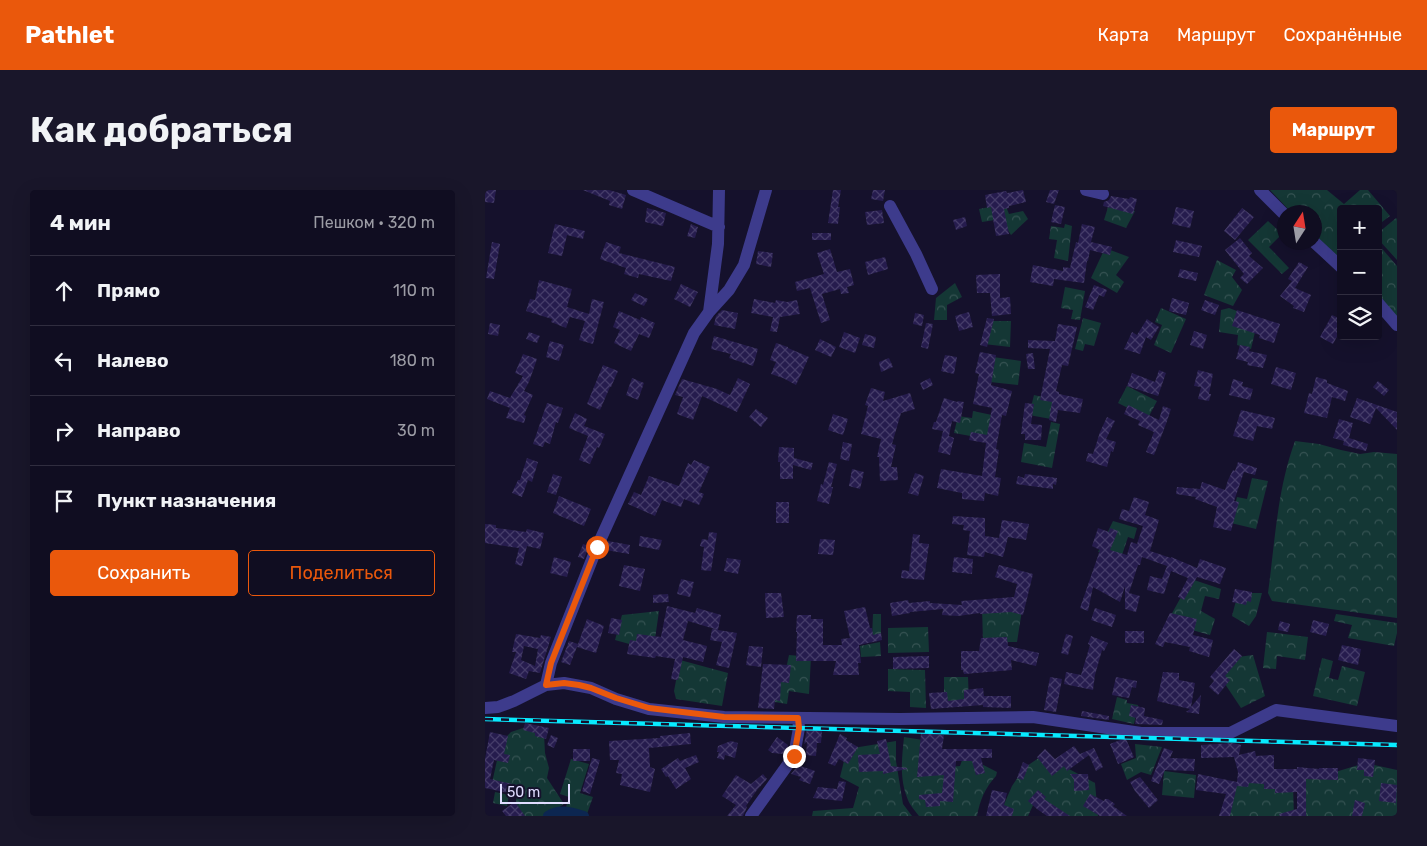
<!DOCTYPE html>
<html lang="ru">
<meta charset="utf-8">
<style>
:root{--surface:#100d21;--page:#19162a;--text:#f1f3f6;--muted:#9c9ca5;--line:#302d3f;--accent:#ea580c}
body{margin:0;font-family:Rubik,sans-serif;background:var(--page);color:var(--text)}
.controls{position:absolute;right:15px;top:15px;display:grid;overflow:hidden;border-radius:5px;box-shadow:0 5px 20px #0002}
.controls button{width:45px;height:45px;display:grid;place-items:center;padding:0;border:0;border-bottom:1px solid var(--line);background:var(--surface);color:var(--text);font:25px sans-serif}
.compass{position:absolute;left:792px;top:15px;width:45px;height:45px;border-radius:50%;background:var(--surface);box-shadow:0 5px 20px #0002;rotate:12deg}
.scale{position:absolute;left:15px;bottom:12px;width:70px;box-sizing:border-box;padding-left:5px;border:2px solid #e0dcff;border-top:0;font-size:14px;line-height:18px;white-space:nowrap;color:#e0dcff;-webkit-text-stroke:4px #15112c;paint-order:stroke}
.stop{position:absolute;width:15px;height:15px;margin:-11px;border:4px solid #ea580c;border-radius:50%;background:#fff}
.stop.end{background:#ea580c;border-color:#fff;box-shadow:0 1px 5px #0008}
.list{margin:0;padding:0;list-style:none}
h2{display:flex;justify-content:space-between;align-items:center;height:65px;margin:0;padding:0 20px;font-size:21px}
h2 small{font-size:16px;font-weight:400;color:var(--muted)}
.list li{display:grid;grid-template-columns:32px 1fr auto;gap:15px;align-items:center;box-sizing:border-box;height:70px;padding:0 20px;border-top:1px solid var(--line)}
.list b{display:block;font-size:19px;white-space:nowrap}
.list em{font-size:16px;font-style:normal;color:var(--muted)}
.actions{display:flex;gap:10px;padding:15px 20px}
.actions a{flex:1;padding:11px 0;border:1px solid var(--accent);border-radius:5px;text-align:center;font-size:18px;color:var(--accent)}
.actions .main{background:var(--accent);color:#fff}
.icon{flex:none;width:28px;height:28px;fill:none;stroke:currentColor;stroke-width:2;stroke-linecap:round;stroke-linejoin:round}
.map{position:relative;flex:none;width:912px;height:626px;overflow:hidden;border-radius:5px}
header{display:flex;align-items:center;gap:30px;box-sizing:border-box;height:70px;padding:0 25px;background:var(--accent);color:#fff}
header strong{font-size:24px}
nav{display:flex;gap:28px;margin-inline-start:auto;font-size:18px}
.intro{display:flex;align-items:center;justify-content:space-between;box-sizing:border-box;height:120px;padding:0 30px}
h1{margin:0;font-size:35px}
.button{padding:12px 22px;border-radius:5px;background:var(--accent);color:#fff;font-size:18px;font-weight:700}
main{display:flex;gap:30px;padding:0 30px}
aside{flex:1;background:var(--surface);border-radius:5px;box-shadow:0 5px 20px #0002}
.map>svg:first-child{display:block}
</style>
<header>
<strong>Pathlet</strong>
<nav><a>Карта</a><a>Маршрут</a><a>Сохранённые</a></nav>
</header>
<div class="intro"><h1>Как добраться</h1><a class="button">Маршрут</a></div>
<main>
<aside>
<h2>4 мин<small>Пешком · 320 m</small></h2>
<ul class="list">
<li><svg class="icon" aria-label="ahead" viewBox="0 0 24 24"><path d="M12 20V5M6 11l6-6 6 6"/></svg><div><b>Прямо</b></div><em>110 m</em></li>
<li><svg class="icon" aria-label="left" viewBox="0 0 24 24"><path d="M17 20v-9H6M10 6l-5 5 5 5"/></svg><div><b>Налево</b></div><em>180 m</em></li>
<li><svg class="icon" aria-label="right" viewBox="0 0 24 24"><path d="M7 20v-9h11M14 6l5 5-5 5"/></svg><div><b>Направо</b></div><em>30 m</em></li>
<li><svg class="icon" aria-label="arrive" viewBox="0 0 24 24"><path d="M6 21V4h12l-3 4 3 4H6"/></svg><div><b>Пункт назначения</b></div></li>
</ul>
<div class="actions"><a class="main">Сохранить</a><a>Поделиться</a></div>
</aside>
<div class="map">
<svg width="912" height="626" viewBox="0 0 912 626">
<defs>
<pattern id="forest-crowns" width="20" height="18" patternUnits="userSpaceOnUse" patternTransform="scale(1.25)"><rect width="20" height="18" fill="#143735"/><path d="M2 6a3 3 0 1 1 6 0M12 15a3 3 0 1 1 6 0" fill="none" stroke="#365353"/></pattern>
<pattern id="building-cross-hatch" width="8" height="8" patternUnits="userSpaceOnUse" patternTransform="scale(1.25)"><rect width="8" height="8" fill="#261c4e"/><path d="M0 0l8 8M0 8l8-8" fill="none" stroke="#453c69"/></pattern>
</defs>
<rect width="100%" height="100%" fill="#15112c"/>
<path fill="url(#forest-crowns)" d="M785,0H842L859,14L875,0H883L905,26L893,35V19H856V70L830,45L829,22H806Z
M520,14L524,24L538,21L543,29L526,45L516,29L497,32L494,19Z
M624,14L650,21L641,38L619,30Z
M911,28L912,29V70L893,49V43Z
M783,31L797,44L784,57L804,78L797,84L763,50Z
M580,34L587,36L583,71L569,68L572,50L564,49L566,36L579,38Z
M893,54L912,76V127L893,106Z
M620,58L644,67L631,85L639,92L632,103L606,88Z
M732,70L751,80L747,87L757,100L748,116L719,105Z
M470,93L477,107L462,115V130H449L451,108Z
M580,97L600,101L595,130L586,129L588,120L576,118Z
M676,118L701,129L686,163L669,155L677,135L670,132Z
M744,118L773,129L766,159L752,155L753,145L734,142L736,120Z
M598,128L616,133L609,156L600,154L598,161L590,159Z
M505,131H526L525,157L499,154Z
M508,167L536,171L533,195L505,192Z
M642,196L672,211L663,228L633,213Z
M549,205L570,210L566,229L544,225Z
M488,221L507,225L502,249L469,243L473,226L487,228Z
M566,232L575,234L567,278L536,272L539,253L561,257Z
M810,251L834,254L856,260L875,264L889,262L912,264V428L787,411L783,403C790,352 792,300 810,251Z
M767,288L783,291L771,339L746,333L752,307L762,309Z
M628,331L652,338L649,349L643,347L636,368L613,362Z
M706,389L736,399L734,409L720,406L716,421L730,429L725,445L685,434L686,425Z
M753,403H777L771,426L764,436L747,426Z
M497,417L537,420L532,452H498Z
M174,421L170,449L155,457L130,450L137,425Z
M388,424H396V447L387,448Z
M851,424L912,433V443L909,456L863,448L867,435L849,431Z
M443,437L444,462L403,463V438Z
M782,442L823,447L820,470L792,466L791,479L778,478Z
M395,452L396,466L376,467L375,456Z
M304,465L326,467L324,504L304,501L302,514L277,510L299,488Z
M768,465L780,506L756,518L736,488L745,468Z
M837,468L848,471L844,488L853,490L857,476L880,482L872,516L828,506Z
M195,470L243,483L237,516L191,509L189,501Z
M403,479L440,480L441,518L425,517V502L403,501Z
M459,487H483L484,513L453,515L459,503Z
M632,507L642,510V513L653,515L649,534L627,529Z
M41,537L59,544L60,563L64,578L62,588L79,614L61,626H28L30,620L32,602L7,593L16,552L26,542Z
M419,547L438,550L453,578L475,576L479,565L512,582L511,586C500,598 495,610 492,626H434C430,621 425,615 423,610C414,589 417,568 419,547Z
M411,551V571L418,614L427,626H327L328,621L368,618L374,597L355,587L362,559Z
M650,554L677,557L666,585L656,582L642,590L636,574L651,568Z
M558,565L610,593L613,626H573L550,611L543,626H514L527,596L539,578Z
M86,569L104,574L95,603L108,607L102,624L81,617L84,607L75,604Z
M880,573L912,580V626H814V581L847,583Z
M679,581L711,585L709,608L677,605Z
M759,589L808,596L809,626H739L746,595Z
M10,602L24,605L22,616L8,613Z"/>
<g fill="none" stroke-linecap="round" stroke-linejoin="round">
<path stroke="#0c2651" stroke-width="10" d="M63,626C75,618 86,622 99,626"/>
</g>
<path fill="url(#building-cross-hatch)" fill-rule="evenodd" d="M0,0H11L9,13L0,12Z
M98,0H124L141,5L137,19L124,15L125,11Z
M348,0H356L353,17H355L353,34L343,33Z
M388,0H400L398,11L386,9Z
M538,0L541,12L524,16V18L519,19L524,44L511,46L506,17L502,18L500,5L521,1L522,3Z
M565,0H574L569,14L561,12Z
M626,6L644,9L645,7L652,9L648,24L618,16L619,12L624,10Z
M570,15L580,17L576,34L566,32Z
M691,17L709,21L705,38L687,34Z
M162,18L181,23L178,36L160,32Z
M757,18L769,27L750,50L739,41Z
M397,20L399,33L382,35L380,22Z
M480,27L482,36L471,40L468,30Z
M70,34L100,41L98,49L82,45L77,66L63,63Z
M206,34L213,37L210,48L202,46Z
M597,34L610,37L606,52L627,57L625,65L605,60L603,71H602L599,93L569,89L568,96L545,92L548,75L578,81V77L585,78L591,52L593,53Z
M327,43H346V50H327Z
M755,48L767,63L764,66L778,78L762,94L755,88L759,84L740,60Z
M691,50L717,56L714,67L688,62Z
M7,52L15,54L9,89L1,88Z
M121,52L136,57L134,63L190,77L186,91L154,84L153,88L139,84L141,78L115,69Z
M345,59L352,82L365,79L369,95L362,97L364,103L356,104L355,99L337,104L345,130L336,133L325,98L312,101L310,92L339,84L332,63Z
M273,61L288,63L286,77L271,74Z
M400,67L403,79L383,85L380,72Z
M814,72L823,77L810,98L826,105L819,122L808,118L809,116L795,106L807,91L803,89Z
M695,79L713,83L711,91L693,87Z
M515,84V108L525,107L526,124L507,126L505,103H492L491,85Z
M54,90L87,99L82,117L104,124L107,109L119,112L108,154L94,150L100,131L85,127L81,138L66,132L67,129L41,121L45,109L50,110Z
M196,94L213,102L205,117L189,109Z
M609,95L622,100L619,107L614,105L608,120L600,117Z
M150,103L163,109L159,116L146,110Z
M687,108L704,113L701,125L684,121Z
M269,109L290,113L291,110L302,112L312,110L315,124L295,127L292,142L285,141L288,127L266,123Z
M720,110L734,115L730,125L716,120Z
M237,120L253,123L250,139L229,135L231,126Z
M752,120L795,134L789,153L774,148L775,145L747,136Z
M134,121L155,130L156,127L170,133L164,148L154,144L146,161L129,153L135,140L128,137Z
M484,122L488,137L474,141L470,126Z
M430,123L439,125L437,136L428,134Z
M847,125L856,129V139L848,154L835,147Z
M502,128L509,129L502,157L495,155Z
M662,129L674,137L666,150L661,147L655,164L639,159L647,142L652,145Z
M5,133L15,135L13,146L3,144Z
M441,133L448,134L443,159L436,157Z
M573,134L592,137L583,176L577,175L571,201L574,202V204L598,209L595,223L573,220L571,232L564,230L567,212L555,210L565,159L543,158V150L570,151Z
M709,141L722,145L718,159L705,155Z
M44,142L55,146L52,153L41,149Z
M359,142L375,148L370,163L354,157Z
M380,144L391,147L389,158L377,155Z
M229,146L273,159L268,176L244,168L246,164L226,159Z
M335,149L351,157L346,167L330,160Z
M65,151L79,155L74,171L61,167Z
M291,153L303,157V158L324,167L311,195L298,188L286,184L291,172L285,170Z
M755,155L765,157L764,161L782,165L778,178L762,175L763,172L751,169Z
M495,162L511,165L506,195L527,201L521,226L517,225L511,259L514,260L510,287L516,288L513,306L500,303L499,311L477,309V303L452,298L456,279L497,286L501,253L484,250L486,242L502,245L507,218L488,214L494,184L490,183Z
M548,163L550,179H543L541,164Z
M38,164L52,169L44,192L39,201L48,205L39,225L41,226L39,233L21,228L25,218L2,209L5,201L25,208L38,186L30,183Z
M460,165L472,167L469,184L456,181Z
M404,168L408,177L396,182L394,172Z
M118,175L133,181L126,197H125L115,220L102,214Z
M791,177L811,183L806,200L786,194Z
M674,180L681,183L673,206L642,196L647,183L670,192Z
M713,180L728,184L724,204H726L724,211L713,209L716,197L709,196Z
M831,187L842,190V193L863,201L860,211L847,207L842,228L819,223L824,203L827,204Z
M147,188L159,193L153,210L141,205Z
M253,188L265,194L252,222L217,206L208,230L192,224L198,207L190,205L197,189L232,199L245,205Z
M445,188L448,195L438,200L435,193Z
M748,189L758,192L757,196L768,199L765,210L744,205Z
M893,191L904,200L899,206L888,197Z
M386,198L400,202L398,211L425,203L430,219L416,223L407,254L411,255L406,277H412L413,290L395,291L394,267H392L396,249L376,244L383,216L380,215Z
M459,208L472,212L473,211L479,212L475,233L467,231L464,246L469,248L465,265L453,262L458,241L447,239L449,232H451Z
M872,208L912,222V240L891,218L885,234L865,227Z
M62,213L78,218L73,233L71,232L65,254L60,252L58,257L48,254Z
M540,213L549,214L546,234L557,235L556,250H540V244H536Z
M643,215L674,230L678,216L686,219L681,234L669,265L661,262L669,242L653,235L655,231L639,224Z
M271,219L283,228L276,237L264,227Z
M756,220L790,228L787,239L772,236L768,251L748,246Z
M90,223L102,229L99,236L120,244L114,258L112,257L105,274L94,270L103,246L84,238Z
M348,224L363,229L358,245L343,240Z
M622,227L630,231L621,249L631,252L628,262L626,261L622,277L601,271L603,263L608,264L615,242Z
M854,229L868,233L864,248L883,254L881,261L858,255L859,251L848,248Z
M358,252L367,254L364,271L355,269Z
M294,257L309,258V268L328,273L326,280L308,275V289H295V272H293Z
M42,268L53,272L47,292L43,290L37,307L27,303L33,290H35Z
M209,270L225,277L214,302L219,304L214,315L199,309L196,317L177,310L170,326L143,314L149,302L156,305L164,286L194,296L203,273L206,275Z
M344,272L352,274L346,297H348L344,314L332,311L336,294L338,295Z
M753,272L772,278L770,285L759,282L749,311L754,312L746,341L728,337L732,317L710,309L711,307L691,304L692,297L715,299L717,292L740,300L743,290L748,280L750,281Z
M367,279L379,282L375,299L364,296Z
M430,283L439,286L433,306L423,303Z
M68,284L77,287L71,305L62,302Z
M540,284L572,288L571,295L568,294V299L531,294L533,286L539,288Z
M74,306L106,319L99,336L68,323Z
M649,307L664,312L660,325L674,330L665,361L686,368V367L712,378L715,369L741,378L735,394L712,387L699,410L693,407L703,388L686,381L679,404L662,400L665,386L677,389L682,376L657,367L655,375H653L644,403L655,406L651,422L640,419V396L635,412L608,397L603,421L595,418L615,360L607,356L613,338L624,342L625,338L633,341L625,360L642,365L646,352L652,354L658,336L634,329L637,319L644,321Z
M291,312H304V333H291Z
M468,326L500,328V346L514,348L517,330L544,334L541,350L523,347L518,367L500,362L499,367L482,365L485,341L478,340L479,335L467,334Z
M0,334L11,335V338L41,342L42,339L59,343L55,359L42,356L37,376L30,374L34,358L0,353Z
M224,342L232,343L226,381L216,380L219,357L215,356L217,349L223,350Z
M428,344L435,345L434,353L444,354L439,390L416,388L417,380L424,381Z
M155,346L177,350L174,360L154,356Z
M335,349L350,350L348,365L333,364Z
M123,351L145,355L144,364L121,360Z
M98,354L104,356L99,369L93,367Z
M69,367L86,372L82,387L65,383Z
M469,367L488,369L487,384L467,382Z
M242,368L256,370L253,384L239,381Z
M139,375L160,379L155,401L134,396Z
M514,375L548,384L538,425L526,422L495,424V423L473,426L457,425L458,419L425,422V423L407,426L405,413L423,410L424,413L445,411V413L477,415L476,411L529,407L532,394L510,387Z
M196,389L209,392L205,407L192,404Z
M750,399L767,402L766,412L762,411L761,415L747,412Z
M280,403H296L299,427L281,428Z
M183,404L184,412L168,413V405Z
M182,416L210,423L212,418L236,425L233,440L203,431L198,450L222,456L218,472L198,467L193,490L186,489L190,469L171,466L170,468L142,464L145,450L151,451L152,444L176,447Z
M380,417L385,438H387L388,445L396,443L397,450L374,455L376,473H373L374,485H348L351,471H311L312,442H311L312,425H326V429H338V455H357L356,449L365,448L359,421Z
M610,418L631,425L627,437L606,430Z
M685,423L712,429L708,445L728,450L724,467L704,461L705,457L680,452L678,457L670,454Z
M126,428L137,430L134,445L123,443Z
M102,429L119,436L111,463L92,457Z
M828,430L844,434L841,446L825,442Z
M795,431L805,434L803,442L793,440Z
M227,439L252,443L244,478L231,475L237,452L225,450Z
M640,441H659V453H640Z
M31,444L55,448L56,445L66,447L55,483L44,481L41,489L24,483L31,462H27ZM39,456L53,459L50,476L36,470Z
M581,444L588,446L583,465L576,463Z
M606,446L623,453L619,461L617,460L610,485L608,500L579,494L581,482L596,485L605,455L603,454Z
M522,447L523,456L554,463L551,476L526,470L527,480L479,484L478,480H476V461H494L496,448Z
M84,451L93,454L85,475L76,472Z
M857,455L876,459L873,475L853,470Z
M264,456L278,457L276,477L261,475Z
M749,459L757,466L740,486L745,490L733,505L724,497L729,491L725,487Z
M444,466V478L408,479V467Z
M278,474L306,475L304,493L296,492L295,511L290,510L289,519L273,518Z
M678,482L694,483V490L710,493L706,517L716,505L714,524L701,522L705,519L672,511Z
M565,487L577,489L571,522L559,520Z
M631,487L652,491L651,498L647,497L644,508L627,505Z
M498,498L499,506H526V518L498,517V515L446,519L444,503L462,502L463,511L479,509V500Z
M646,515L660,518L659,526L678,530L677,535L650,534L651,528L644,526Z
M597,521L624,526V530L596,526Z
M40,533L64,538L61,549L50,546V543L38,540Z
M322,539L337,540L336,553H332L331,566L321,565L322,552L319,554Z
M5,542L23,546L19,564L25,565L23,573L9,570L5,589L36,596L34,605L0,598V569Z
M205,543L206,554L164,558L165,577L170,579L165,602L135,595L137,584L131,583L134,570H125L124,551L175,548V546Z
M436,543L459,545L457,559H507V568H496L500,583L491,585L487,571H471L468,612L455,611V616L441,617L440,610L434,609V605L457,603L459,585L432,587Z
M355,544L362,548L361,550L373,557L363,574L354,569L350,576L343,573Z
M66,545L73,548L69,558L62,555Z
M292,547L303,555L302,560L299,564L287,563L283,560Z
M401,549L406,576L422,578V579L398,584V581L374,582L373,565L395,564L392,551Z
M638,549H641L649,567L633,574L625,554Z
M246,551L253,553L250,568L240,565L239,570L232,568L234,562H232L233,556Z
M748,553L756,555L754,565L770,561L771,566L789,565V579H812V577L834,579V578H853V590L821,589V626H795L794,624L812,619V602L790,603V599H779V594L764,593L763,597L752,596L745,626H734L741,604L711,600L713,584L752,592L753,582L749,567L716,568V555Z
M589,556L595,564L609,558L618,577L611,581L604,565L582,581L579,576L567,586L552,567L560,559L570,569Z
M679,558L688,561L685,568L710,569L709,581L680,580L674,594L666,591Z
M88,559H105V571H88Z
M211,565L214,572L200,578L206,589L191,599L183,586L181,587L176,579L193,568L195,571Z
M107,568L115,570L105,604L97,601Z
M873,568L890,570L888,587L879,586V580H872Z
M538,572L544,575L538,590L532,588Z
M313,575L330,581L325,594L314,590L316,587L306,584Z
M278,584L282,589L272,600L261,616L262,617L258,626H242L251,615L237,606L251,585L266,594Z
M585,584H603L604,600L589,601V590Z
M655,587L673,610L664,618L650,601L645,592Z
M354,591L361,592L357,611L328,608L333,597L352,599Z
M896,593L912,595L911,613L894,611Z
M507,600L522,603L519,615L529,619L527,626H501Z
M553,600L561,607L559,609L585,626H562L552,619L543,611Z
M605,604L619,611L620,609H623L630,614L628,616L642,626H615L598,616Z
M870,610L880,613L877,626H867Z
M30,612L40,626H21L17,621Z"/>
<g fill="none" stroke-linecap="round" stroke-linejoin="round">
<path stroke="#3d3b8c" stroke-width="12" d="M148,0L234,37
M601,0L618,4
M775,0L799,24
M405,16L431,64L447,99
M829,52L856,77
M893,113L912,135
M224,122L233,54L234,0
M61,495L66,473L112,357L209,143L224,122L244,100L259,75L281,0
M0,518L13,517L29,511L61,495L79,493L106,498L131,509L164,519L239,527L415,529L548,527L656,543H745L791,520L912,536
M266,626L309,566L314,538L313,528"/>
<g stroke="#08eaff" stroke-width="4.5">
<path id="rail" d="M0,529L912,555"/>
</g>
<use href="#rail" stroke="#15112c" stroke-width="2.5" stroke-dasharray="8" stroke-linecap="butt"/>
</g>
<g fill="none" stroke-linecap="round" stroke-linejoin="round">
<path stroke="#ea580c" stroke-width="6" d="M112,357L66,473L61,495L79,493L94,495L106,498L131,508L164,518L239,527L313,528L314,538L309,566"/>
</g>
</svg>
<div class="controls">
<button>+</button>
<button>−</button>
<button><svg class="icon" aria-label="layers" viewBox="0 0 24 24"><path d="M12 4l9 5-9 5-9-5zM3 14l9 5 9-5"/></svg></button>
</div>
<svg class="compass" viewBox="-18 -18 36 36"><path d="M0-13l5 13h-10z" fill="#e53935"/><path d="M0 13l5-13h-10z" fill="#9c9ca5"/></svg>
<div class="scale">50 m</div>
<div class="stop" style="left:112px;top:357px"></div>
<div class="stop end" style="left:309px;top:566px"></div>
</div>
</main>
